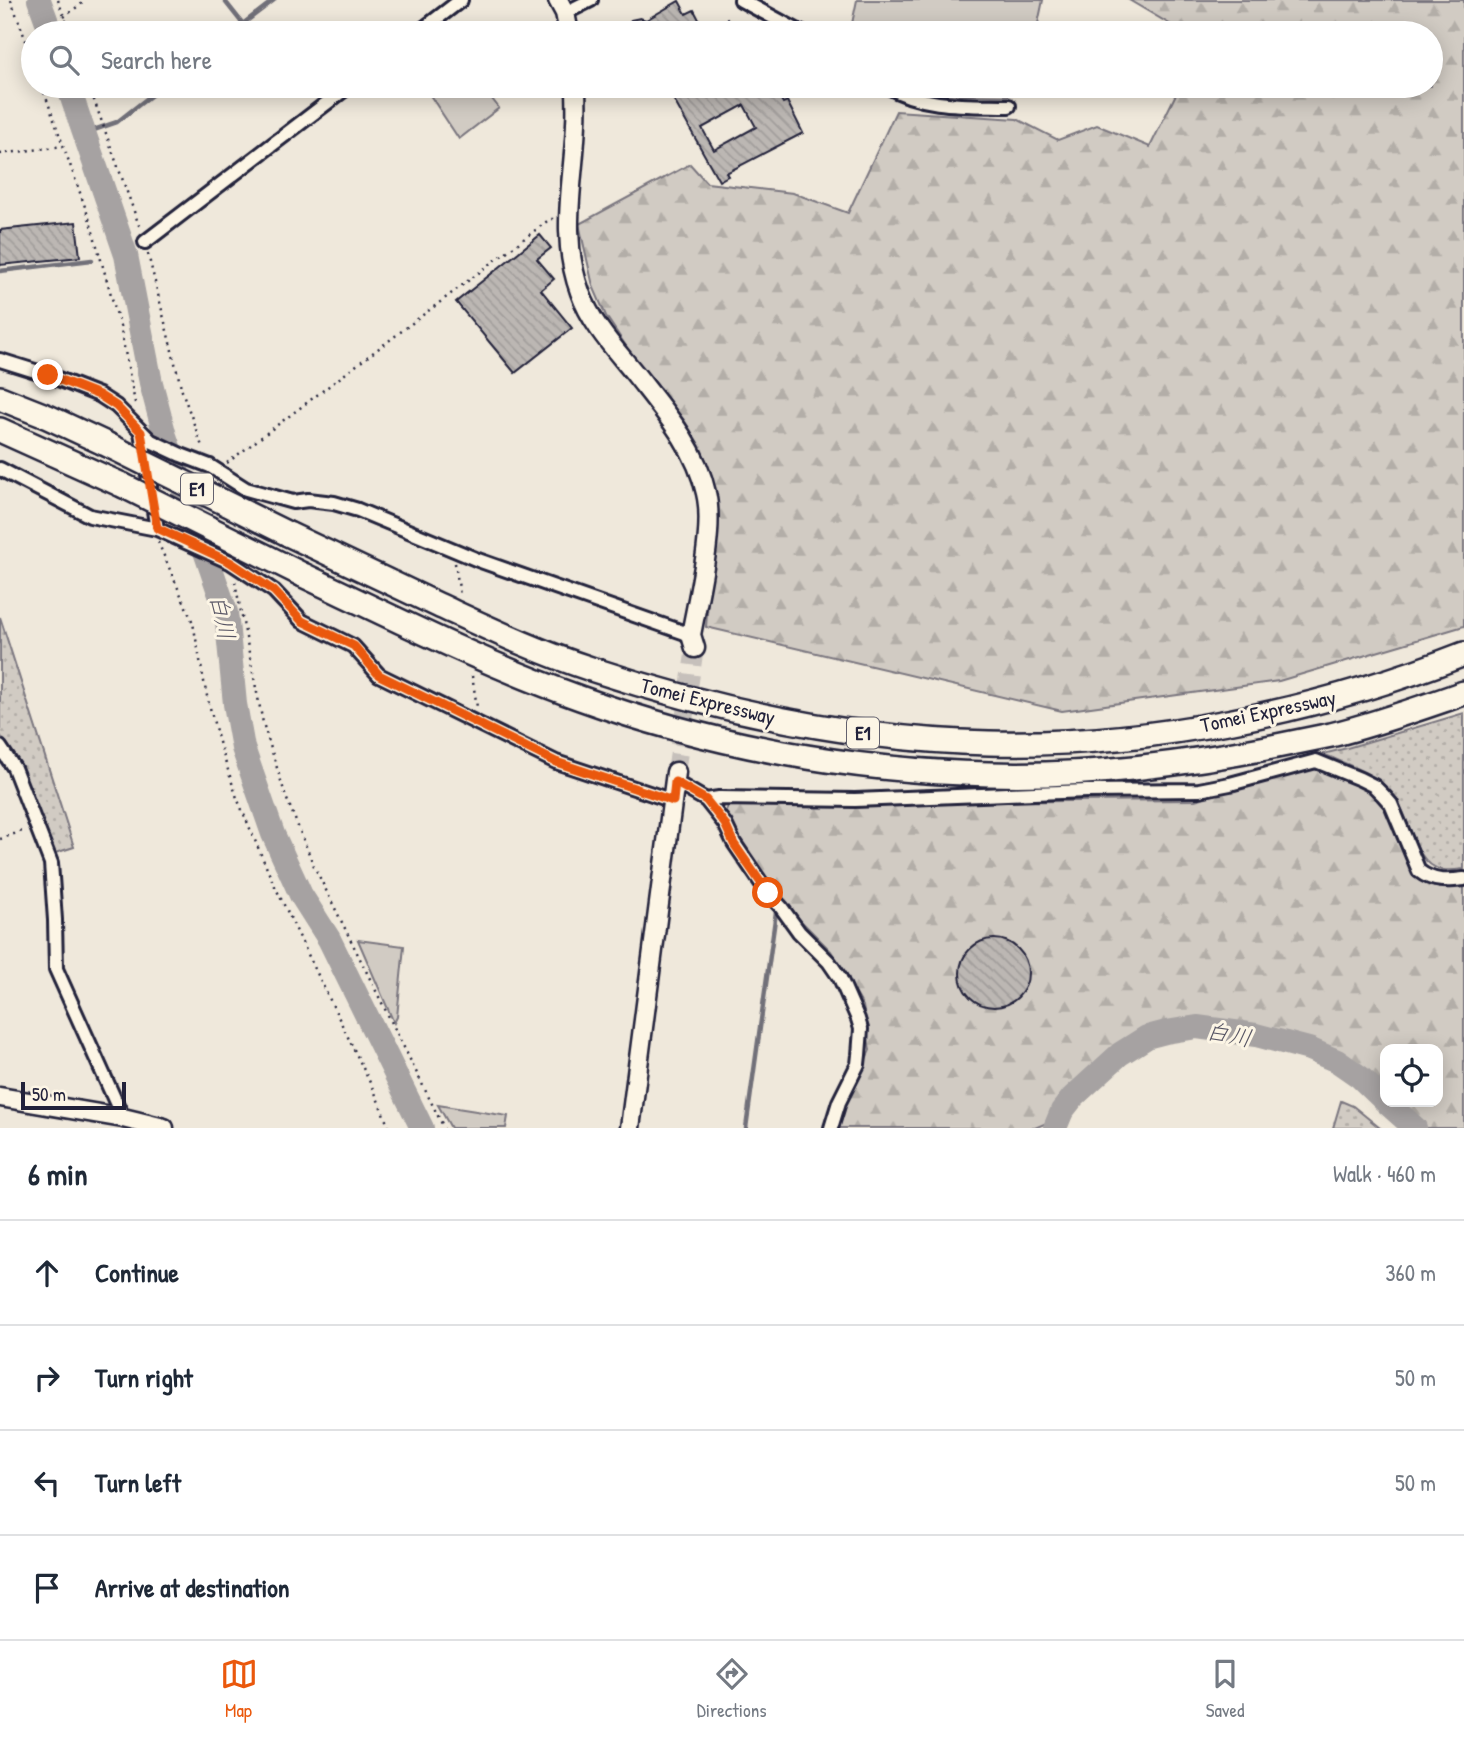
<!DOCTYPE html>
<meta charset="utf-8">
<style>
:root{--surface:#fff;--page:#f6f6f7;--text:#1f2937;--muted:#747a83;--line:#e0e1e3;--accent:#ea580c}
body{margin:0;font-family:"Patrick Hand","Klee One",sans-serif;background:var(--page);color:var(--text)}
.controls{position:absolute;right:21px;bottom:21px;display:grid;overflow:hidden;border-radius:14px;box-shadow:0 4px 18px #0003}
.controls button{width:63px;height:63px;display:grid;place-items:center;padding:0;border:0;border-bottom:2px solid var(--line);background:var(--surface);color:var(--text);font:35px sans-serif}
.scale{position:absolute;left:21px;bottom:18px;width:105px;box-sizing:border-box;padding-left:7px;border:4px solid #22223b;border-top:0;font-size:19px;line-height:24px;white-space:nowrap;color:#22223b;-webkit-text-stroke:5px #fcf5e5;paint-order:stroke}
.stop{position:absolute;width:21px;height:21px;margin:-16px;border:5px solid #ea580c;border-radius:50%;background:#fff}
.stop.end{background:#ea580c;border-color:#fff;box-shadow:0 2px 7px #0008}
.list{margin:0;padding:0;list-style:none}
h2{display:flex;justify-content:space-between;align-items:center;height:91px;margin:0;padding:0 28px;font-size:30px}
h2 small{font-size:23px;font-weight:400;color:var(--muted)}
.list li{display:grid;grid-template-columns:46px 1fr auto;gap:21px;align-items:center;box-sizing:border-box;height:105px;padding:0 28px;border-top:2px solid var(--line)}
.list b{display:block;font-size:26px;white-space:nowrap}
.list em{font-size:23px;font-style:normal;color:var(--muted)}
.icon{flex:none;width:38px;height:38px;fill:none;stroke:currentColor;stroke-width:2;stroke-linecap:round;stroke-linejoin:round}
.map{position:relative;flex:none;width:1464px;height:1128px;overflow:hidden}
.search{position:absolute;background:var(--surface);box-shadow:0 4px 18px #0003;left:21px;right:21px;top:21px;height:77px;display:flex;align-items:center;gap:18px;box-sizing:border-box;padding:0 24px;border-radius:38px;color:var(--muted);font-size:26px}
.sheet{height:511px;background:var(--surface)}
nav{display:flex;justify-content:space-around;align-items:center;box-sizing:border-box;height:98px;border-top:2px solid var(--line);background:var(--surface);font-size:19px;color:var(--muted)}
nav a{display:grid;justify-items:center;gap:4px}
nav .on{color:var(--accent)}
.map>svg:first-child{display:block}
</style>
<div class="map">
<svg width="1464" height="1128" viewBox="0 0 1464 1128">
<defs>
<pattern id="forest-firs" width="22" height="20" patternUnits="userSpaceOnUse" patternTransform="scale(1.75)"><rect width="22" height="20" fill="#d1cbc3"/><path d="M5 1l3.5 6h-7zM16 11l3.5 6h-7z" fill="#b3aea8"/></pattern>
<pattern id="park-dots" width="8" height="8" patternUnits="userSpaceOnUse" patternTransform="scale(1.75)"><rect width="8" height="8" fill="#d1cbc3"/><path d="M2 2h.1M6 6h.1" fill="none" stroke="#b3aea8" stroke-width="1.8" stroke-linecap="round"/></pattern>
<pattern id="building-back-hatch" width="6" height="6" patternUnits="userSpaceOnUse" patternTransform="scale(1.75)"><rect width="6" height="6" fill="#bcb7b3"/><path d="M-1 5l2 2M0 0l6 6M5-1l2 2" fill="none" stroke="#a19d9b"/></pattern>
</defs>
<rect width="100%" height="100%" fill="#efe8db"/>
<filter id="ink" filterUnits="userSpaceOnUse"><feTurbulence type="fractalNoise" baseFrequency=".0143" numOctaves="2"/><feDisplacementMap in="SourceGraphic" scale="14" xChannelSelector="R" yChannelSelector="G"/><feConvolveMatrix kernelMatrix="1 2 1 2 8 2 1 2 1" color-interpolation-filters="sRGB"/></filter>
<g filter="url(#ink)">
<path fill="#d1cbc3" stroke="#7a767f" stroke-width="2" d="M857,0H1043L1036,33H850Z
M424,86H482L499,108L459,139Z
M901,86H1021L1008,96L952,95Z
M358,940L404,946L397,1017L394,1023Z
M438,1105L508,1116L506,1128H451Z"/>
<path fill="url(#forest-firs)" stroke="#7a767f" stroke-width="2" d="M1129,0H1464V626L1279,681L1062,711L706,627L715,505L711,473L700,446L684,420L636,361L606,316L593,286L579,224L690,164L707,183L793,193L848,213L896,111L1017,119L1058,140L1097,125L1150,147L1175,96L1185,86H1431V33H1185Z
M1311,768L1361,785L1386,803L1414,870L1434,887L1464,885V1128H1420L1393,1102H1438V1049H1385V1094L1340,1053L1315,1043L1282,1034L1196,1024L1164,1029L1145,1035L1119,1052L1094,1074L1072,1096L1056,1119L1035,1128H838L846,1103L870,1050L863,1006L831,951L801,921L765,880L735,833L725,814L729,804L1195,800Z"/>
<path fill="url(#park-dots)" stroke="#7a767f" stroke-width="2" d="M0,617L74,847L52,854L20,767L0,735Z
M1464,713V869C1457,870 1449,871 1442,870C1412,864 1411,815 1393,794C1375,773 1348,765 1323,754L1347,748Z
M1341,1101L1353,1106L1380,1128H1333Z"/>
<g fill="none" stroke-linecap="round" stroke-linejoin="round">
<path stroke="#716f79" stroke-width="4.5" d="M224,0L243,24
M231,33L274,0
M85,133L117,122L163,86
M0,271L92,260
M746,1128L776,912"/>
<path stroke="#a6a2a2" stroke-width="24" d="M39,0L51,33
M68,86L126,255L151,383L165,436L226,612L235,704L243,748L273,834L301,895L329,939L422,1128
M1386,1102L1415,1128
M1055,1128L1062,1111L1073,1097L1120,1054L1147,1037L1166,1032L1197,1027L1256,1035L1309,1049L1337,1061L1360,1077L1385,1101"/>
</g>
<path fill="url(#building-back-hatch)" stroke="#22223b" stroke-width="2" fill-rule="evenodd" d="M679,1L686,14L694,10L705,31L727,19L735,33H625L626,26L631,20L640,18L646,20Z
M666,86H773L783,103L787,101L803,133L726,173L728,176L719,181ZM744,105L756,127L714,150L702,128Z
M76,222L80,257L0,265V230Z
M540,235L551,248L537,259L554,279L541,290L572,328L515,373L456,302Z
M960 973a34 34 0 1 1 68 0a34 34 0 1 1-68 0Z"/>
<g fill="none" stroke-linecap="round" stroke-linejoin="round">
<path stroke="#c6c0bb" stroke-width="18" stroke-dasharray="18 9" stroke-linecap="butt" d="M676,772L695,648"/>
<g stroke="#22223b" stroke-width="18">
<path id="street" d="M741,0L802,33
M565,13L591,0
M418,33L461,0
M887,86C923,108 969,105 1009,106
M145,242L349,86
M0,360L48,375L99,395L116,406L151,441L181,455L210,466L246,489L293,502L308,500L334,503L358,510L478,560L691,635
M141,432L157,529
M0,469L90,516L157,529L230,562L274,591L302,621L353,646L379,675L556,762L673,801
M0,747L14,768L51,863L55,920L56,969L123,1118
M675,782L706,800L725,824L734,843L768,893L781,907L799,932L829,962L840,978L858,1019L861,1029L859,1055L858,1064L839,1102L831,1128
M706,800L719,798L855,800L1087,791L1199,790L1230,784L1316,761L1360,779L1374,786L1383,795L1391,804L1419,871C1433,882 1447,881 1464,879"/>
</g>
<g stroke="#22223b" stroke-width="23">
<path id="secondary" d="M558,0L565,13L569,33
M576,86C576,98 577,111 576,123C574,181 559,235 580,292C591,324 615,349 636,375C664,411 696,447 706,493C715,530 698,596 691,635L695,648
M0,1097L123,1118L164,1128
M630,1128L676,772"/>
</g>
<g stroke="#22223b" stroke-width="28">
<path id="highway" d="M0,398L48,417L106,444
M0,430L122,485
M288,534C338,558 388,581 438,605C488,628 538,652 591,669C719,711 854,740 989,743C1147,747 1318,711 1464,654
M303,575C394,618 485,664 580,698C710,745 851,771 989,774C1084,777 1179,765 1272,747C1292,743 1312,739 1331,735C1376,724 1420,708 1464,693"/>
</g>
<path stroke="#22223b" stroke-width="2.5" stroke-dasharray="2 5" stroke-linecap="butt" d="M11,0L33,60
M58,0L70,33
M64,17L86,0
M42,86L89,218L120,326L136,408
M89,86L141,231
M0,154L64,146
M148,254L182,391L203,449
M227,463L550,219H556
M158,542L193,623L206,692L218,739L237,798L271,878L376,1095L389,1128
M455,563L460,595
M235,582L263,723L286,797L314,866L444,1128
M472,676L477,707
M0,839L25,830"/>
<use href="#street" stroke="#fcf5e5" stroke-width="12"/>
<use href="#secondary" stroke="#fcf5e5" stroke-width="18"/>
<use href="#highway" stroke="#fcf5e5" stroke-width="23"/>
<g stroke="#22223b" stroke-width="28" stroke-linecap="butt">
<path id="highway-bridge" d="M106,444L288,534
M122,485L303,575"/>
</g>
<use href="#highway-bridge" stroke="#fcf5e5" stroke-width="23"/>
</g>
</g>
<g fill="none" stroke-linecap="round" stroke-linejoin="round" filter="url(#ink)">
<path stroke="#ea580c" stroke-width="9" d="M48,375L99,395L116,406L141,432L157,528L230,562L274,591L302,621L354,646L379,675L556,762L673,801L675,782L706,800L725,824L734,844L768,893"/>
</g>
<g text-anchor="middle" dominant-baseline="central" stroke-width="6" stroke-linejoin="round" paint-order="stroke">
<g fill="#fcf5e5" stroke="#63616e" stroke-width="2">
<rect x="181" y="473.5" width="32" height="31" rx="5"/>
<rect x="847" y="717.5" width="32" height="31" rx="5"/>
</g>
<g font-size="19" font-weight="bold" fill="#22223b">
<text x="197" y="489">E1</text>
<text x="863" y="733">E1</text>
</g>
<g font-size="21" fill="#22223b" stroke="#fcf5e5">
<text transform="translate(708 701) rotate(14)">Tomei Expressway</text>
<text transform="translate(1268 711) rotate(-12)">Tomei Expressway</text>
</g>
<g font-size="23" font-style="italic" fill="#575564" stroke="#fcf5e5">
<text transform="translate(223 617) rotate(78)">白川</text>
<text transform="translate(1229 1034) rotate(11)">白川</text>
</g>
</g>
</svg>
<div class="controls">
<button><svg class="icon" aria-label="locate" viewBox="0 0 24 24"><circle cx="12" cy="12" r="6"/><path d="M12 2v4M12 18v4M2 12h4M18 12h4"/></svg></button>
</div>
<div class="scale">50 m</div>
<div class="stop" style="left:768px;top:893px"></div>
<div class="stop end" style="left:48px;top:375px"></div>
<div class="search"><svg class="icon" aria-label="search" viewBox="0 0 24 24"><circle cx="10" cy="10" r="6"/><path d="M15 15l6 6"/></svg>Search here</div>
</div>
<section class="sheet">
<h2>6 min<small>Walk · 460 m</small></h2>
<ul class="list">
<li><svg class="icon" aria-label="ahead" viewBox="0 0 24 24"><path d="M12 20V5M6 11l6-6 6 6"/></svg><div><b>Continue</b></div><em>360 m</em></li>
<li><svg class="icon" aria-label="right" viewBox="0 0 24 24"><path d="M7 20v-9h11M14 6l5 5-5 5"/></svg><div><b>Turn right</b></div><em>50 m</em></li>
<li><svg class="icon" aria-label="left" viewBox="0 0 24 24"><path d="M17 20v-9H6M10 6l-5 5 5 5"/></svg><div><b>Turn left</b></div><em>50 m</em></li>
<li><svg class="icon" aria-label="arrive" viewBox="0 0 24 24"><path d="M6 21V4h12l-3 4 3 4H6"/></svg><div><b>Arrive at destination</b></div></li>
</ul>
</section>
<nav>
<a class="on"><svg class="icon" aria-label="map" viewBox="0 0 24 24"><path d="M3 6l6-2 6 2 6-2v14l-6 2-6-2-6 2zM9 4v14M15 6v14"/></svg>Map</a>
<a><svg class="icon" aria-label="directions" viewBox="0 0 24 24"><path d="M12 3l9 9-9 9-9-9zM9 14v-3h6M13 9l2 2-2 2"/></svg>Directions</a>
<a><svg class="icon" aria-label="saved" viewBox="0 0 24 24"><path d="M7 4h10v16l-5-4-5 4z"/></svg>Saved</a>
</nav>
